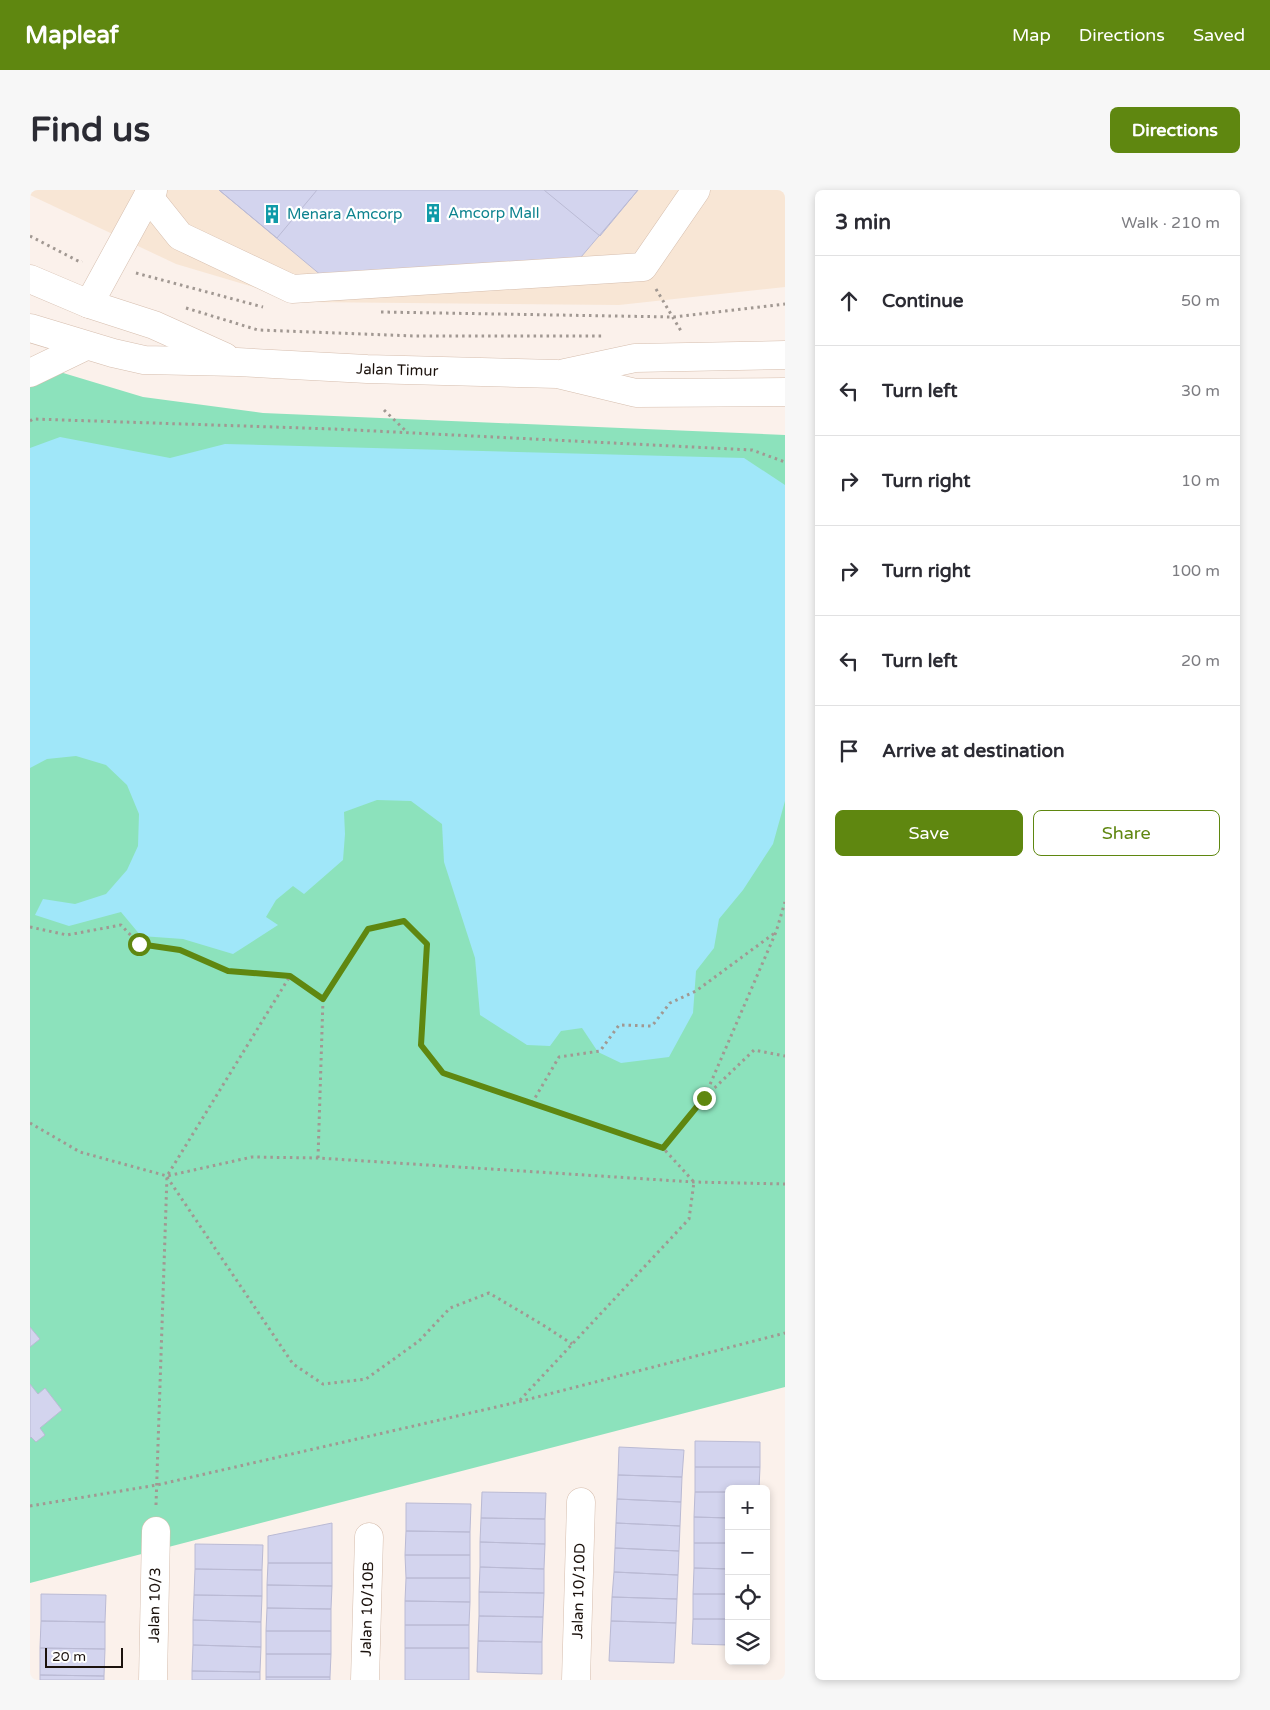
<!DOCTYPE html>
<meta charset="utf-8">
<style>
:root{--surface:#fff;--page:#f7f7f7;--text:#2b2b33;--muted:#7c7c81;--line:#e1e1e2;--accent:#5f8710}
body{margin:0;font-family:"Varela Round",sans-serif;background:var(--page);color:var(--text)}
.controls{position:absolute;right:15px;bottom:15px;display:grid;overflow:hidden;border-radius:8px;box-shadow:0 2px 8px #0003}
.controls button{width:45px;height:45px;display:grid;place-items:center;padding:0;border:0;border-bottom:1px solid var(--line);background:var(--surface);color:var(--text);font:25px sans-serif}
.scale{position:absolute;left:15px;bottom:12px;width:78px;box-sizing:border-box;padding-left:5px;border:2px solid #1b120d;border-top:0;font-size:14px;line-height:18px;white-space:nowrap;color:#1b120d;-webkit-text-stroke:4px #fff;paint-order:stroke}
.stop{position:absolute;width:15px;height:15px;margin:-11px;border:4px solid #5f8710;border-radius:50%;background:#fff}
.stop.end{background:#5f8710;border-color:#fff;box-shadow:0 1px 5px #0008}
.list{margin:0;padding:0;list-style:none}
h2{display:flex;justify-content:space-between;align-items:center;height:65px;margin:0;padding:0 20px;font-size:21px}
h2 small{font-size:16px;font-weight:400;color:var(--muted)}
.list li{display:grid;grid-template-columns:32px 1fr auto;gap:15px;align-items:center;box-sizing:border-box;height:90px;padding:0 20px;border-top:1px solid var(--line)}
.list b{display:block;font-size:19px;white-space:nowrap}
.list em{font-size:16px;font-style:normal;color:var(--muted)}
.actions{display:flex;gap:10px;padding:15px 20px}
.actions a{flex:1;padding:11px 0;border:1px solid var(--accent);border-radius:8px;text-align:center;font-size:18px;color:var(--accent)}
.actions .main{background:var(--accent);color:#fff}
.icon{flex:none;width:28px;height:28px;fill:none;stroke:currentColor;stroke-width:2;stroke-linecap:round;stroke-linejoin:round}
.map{position:relative;flex:none;width:755px;height:1490px;overflow:hidden;border-radius:8px}
header{display:flex;align-items:center;gap:30px;box-sizing:border-box;height:70px;padding:0 25px;background:var(--accent);color:#fff}
header strong{font-size:24px}
nav{display:flex;gap:28px;margin-inline-start:auto;font-size:18px}
.intro{display:flex;align-items:center;justify-content:space-between;box-sizing:border-box;height:120px;padding:0 30px}
h1{margin:0;font-size:35px}
.button{padding:12px 22px;border-radius:8px;background:var(--accent);color:#fff;font-size:18px;font-weight:700}
main{display:flex;gap:30px;padding:0 30px}
aside{flex:1;background:var(--surface);border-radius:8px;box-shadow:0 2px 8px #0003}
.map>svg:first-child{display:block}
</style>
<header>
<strong>Mapleaf</strong>
<nav><a>Map</a><a>Directions</a><a>Saved</a></nav>
</header>
<div class="intro"><h1>Find us</h1><a class="button">Directions</a></div>
<main>
<div class="map">
<svg width="755" height="1490" viewBox="0 0 755 1490">
<rect width="100%" height="100%" fill="#fbf1eb"/>
<path fill="#f8e6d5" d="M0,0H755V97L589,115L274,112L146,74L0,5Z"/>
<path fill="#8ce2bc" d="M0,173L113,207L233,223L755,245V1197L0,1393Z"/>
<path fill="#a0e7f9" d="M30,247L140,268L195,254L714,268L755,295V611L743,654L713,700L689,729L684,758L666,781L663,823L639,867L591,873L568,862L552,838L531,841L520,856L497,855L450,825L445,768L414,672L412,634L381,611L347,610L314,622L315,644L313,670L274,704L263,696L246,710L236,727L248,735L203,764L153,749L111,746L91,722L39,736L5,725L13,709L45,714L76,704L97,680L108,656L109,624L97,595L76,575L46,566L17,569L0,578V258Z"/>
<path fill="#d3d4ee" stroke="#babad4" d="M189,0H608L540,80L292,86Z
M189,0H287L247,48Z
M514,0H608L570,46Z
M0,1137L10,1149L0,1157Z
M0,1194L8,1204L15,1198L32,1220L10,1238L15,1245L6,1252L1,1247L0,1248Z
M665,1251L730,1252V1277H665Z
M589,1257L654,1260L652,1287L588,1285Z
M665,1277H730L729,1299H699V1302H665Z
M588,1285L652,1287L651,1312L587,1309Z
M452,1302L516,1303L515,1329L451,1328Z
M665,1302H699V1328L664,1327Z
M587,1309L651,1312L650,1336L586,1333Z
M376,1313L441,1314L440,1342L376,1341Z
M664,1327L699,1328V1353H664Z
M451,1328L515,1329V1354L450,1352Z
M302,1333V1373H238V1346Z
M586,1333L650,1336L649,1361L585,1358Z
M376,1341L440,1342V1365H375Z
M450,1352L515,1354L514,1379L450,1377Z
M664,1353H699V1379L664,1378Z
M165,1354L233,1355L232,1380L165,1379Z
M585,1358L649,1361L648,1385L584,1382Z
M375,1365H440V1388H376Z
M238,1373H302V1396L237,1395Z
M450,1377L514,1379V1403L449,1402Z
M664,1378L699,1379V1404H663Z
M165,1379L232,1380V1406L164,1405Z
M584,1382L648,1385L647,1409L582,1407Z
M376,1388H440V1412L375,1411Z
M237,1395L302,1396L301,1419L237,1418Z
M449,1402L514,1403L513,1427L449,1426Z
M11,1404L76,1405L75,1432L11,1431Z
M663,1404H699V1429H663Z
M164,1405L232,1406L231,1432L163,1430Z
M582,1407L647,1409L646,1433L581,1431Z
M375,1411L440,1412L439,1435H375Z
M237,1418L301,1419V1441H236Z
M449,1426L513,1427L512,1452L448,1451Z
M663,1429H699V1455L662,1454Z
M163,1430L231,1432V1457L163,1455Z
M11,1431L75,1432V1459L10,1458Z
M581,1431L646,1433L644,1473L579,1471Z
M375,1435H439V1458H375Z
M236,1441H301V1464H236Z
M448,1451L512,1452V1484L447,1482Z
M163,1455L231,1457L230,1482L162,1481Z
M10,1458L75,1459L74,1486L10,1485Z
M375,1458H439V1490H375Z
M236,1464H301L300,1487H236Z
M162,1481L230,1482V1490H162Z
M10,1485L74,1486V1490H10Z
M236,1487H300V1490H236Z"/>
<g fill="none" stroke-linecap="round" stroke-linejoin="round">
<g stroke="#d6beae" stroke-width="29">
<g id="minor">
<path d="M118,6L150,46L262,99L613,77L666,0"/>
<path d="M59,114L118,6L123,0"/>
<path d="M0,183L56,156"/>
<path id="s1" d="M123,1490L126,1341"/>
<path id="s2" d="M335,1490L339,1347"/>
<path id="s3" d="M546,1490L551,1312"/>
</g>
</g>
<g stroke="#d6beae" stroke-width="29">
<g id="major">
<path d="M0,89L59,114L124,135L195,167"/>
<path id="s4" d="M0,138L83,163L114,170L207,172L337,179L527,184L606,203L755,202"/>
<path d="M535,183L605,168L755,165"/>
</g>
</g>
<path stroke="#a19892" stroke-width="3" stroke-dasharray="2.5 4" stroke-linecap="butt" d="M0,46L50,72L52,71
M106,83L233,117
M626,99L651,141
M156,118L228,140L384,146H574
M351,122L643,127L755,114
M354,220L378,243
M0,231L3,229L304,239L722,260L755,272
M0,737L37,745L91,735L109,754L151,760L198,781L260,786L293,809L338,739L374,731L397,754L391,855L413,883L633,958L674,908L724,860L755,866
M675,906L746,742L755,712
M502,913L529,867L570,861L589,835L622,836L640,813L666,801L746,742
M0,933L50,962L137,986L222,967L288,968L664,992L755,994
M288,968L293,809
M137,987L263,1174L293,1194L336,1189L389,1151L420,1118L459,1103L513,1135L542,1154
M490,1210L659,1029L664,992L633,958
M126,1315L137,986L260,786
M0,1316L127,1295L488,1212L755,1143"/>
<use href="#minor" stroke="#fff" stroke-width="28"/>
<use href="#major" stroke="#fff" stroke-width="28"/>
</g>
<g fill="none" stroke-linecap="round" stroke-linejoin="round">
<path stroke="#5f8710" stroke-width="6" d="M109,754L150,760L198,781L260,786L293,809L338,739L374,731L397,754L391,855L413,883L633,958L674,908"/>
</g>
<defs>
<g id="building-bare" transform="scale(1.5)"><path d="M-4-6H4V6H1V3H-1V6H-4ZM-2.5-4.3h1.7v1.8h-1.7ZM.8-4.3h1.7v1.8H.8ZM-2.5-1h1.7V.8h-1.7ZM.8-1h1.7V.8H.8Z" fill="#0f9aa8" stroke="#fff" stroke-width="2.5" paint-order="stroke"/></g>
</defs>
<g fill-rule="evenodd">
<use href="#building-bare" x="403" y="23"/>
<use href="#building-bare" x="242" y="24"/>
</g>
<g text-anchor="middle" dominant-baseline="central" stroke-width="4.5" stroke-linejoin="round" paint-order="stroke">
<g font-size="15" fill="#0d838f" stroke="#fff" text-anchor="start">
<text x="418" y="23">Amcorp Mall</text>
<text x="257" y="24">Menara Amcorp</text>
</g>
<g font-size="15" fill="#1b120d" stroke="#fff">
<text stroke="none"><textPath href="#s4" startOffset="372">Jalan Timur</textPath></text>
<text stroke="none"><textPath href="#s3" startOffset="89">Jalan 10/10D</textPath></text>
<text stroke="none"><textPath href="#s1" startOffset="75">Jalan 10/3</textPath></text>
<text stroke="none"><textPath href="#s2" startOffset="71">Jalan 10/10B</textPath></text>
</g>
</g>
</svg>
<div class="controls">
<button>+</button>
<button>−</button>
<button><svg class="icon" aria-label="locate" viewBox="0 0 24 24"><circle cx="12" cy="12" r="6"/><path d="M12 2v4M12 18v4M2 12h4M18 12h4"/></svg></button>
<button><svg class="icon" aria-label="layers" viewBox="0 0 24 24"><path d="M12 4l9 5-9 5-9-5zM3 14l9 5 9-5"/></svg></button>
</div>
<div class="scale">20 m</div>
<div class="stop" style="left:109px;top:754px"></div>
<div class="stop end" style="left:674px;top:908px"></div>
</div>
<aside>
<h2>3 min<small>Walk · 210 m</small></h2>
<ul class="list">
<li><svg class="icon" aria-label="ahead" viewBox="0 0 24 24"><path d="M12 20V5M6 11l6-6 6 6"/></svg><div><b>Continue</b></div><em>50 m</em></li>
<li><svg class="icon" aria-label="left" viewBox="0 0 24 24"><path d="M17 20v-9H6M10 6l-5 5 5 5"/></svg><div><b>Turn left</b></div><em>30 m</em></li>
<li><svg class="icon" aria-label="right" viewBox="0 0 24 24"><path d="M7 20v-9h11M14 6l5 5-5 5"/></svg><div><b>Turn right</b></div><em>10 m</em></li>
<li><svg class="icon" aria-label="right" viewBox="0 0 24 24"><path d="M7 20v-9h11M14 6l5 5-5 5"/></svg><div><b>Turn right</b></div><em>100 m</em></li>
<li><svg class="icon" aria-label="left" viewBox="0 0 24 24"><path d="M17 20v-9H6M10 6l-5 5 5 5"/></svg><div><b>Turn left</b></div><em>20 m</em></li>
<li><svg class="icon" aria-label="arrive" viewBox="0 0 24 24"><path d="M6 21V4h12l-3 4 3 4H6"/></svg><div><b>Arrive at destination</b></div></li>
</ul>
<div class="actions"><a class="main">Save</a><a>Share</a></div>
</aside>
</main>
